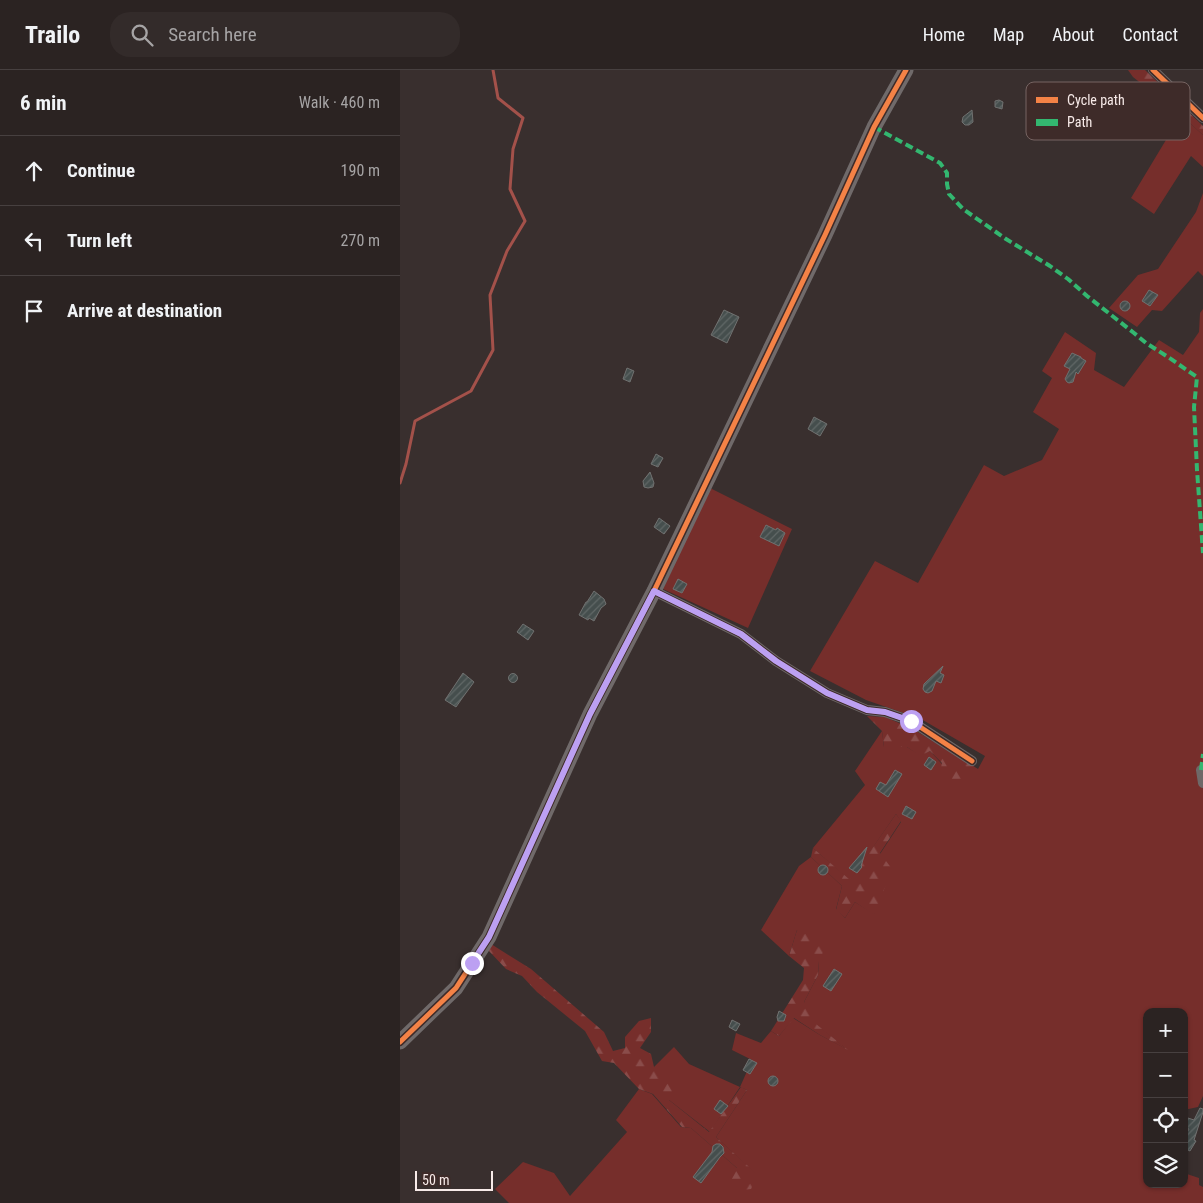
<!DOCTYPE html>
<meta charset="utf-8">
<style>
:root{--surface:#2b2322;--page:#332b2a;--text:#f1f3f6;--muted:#a6a4a5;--line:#474040}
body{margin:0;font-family:"Roboto Condensed",sans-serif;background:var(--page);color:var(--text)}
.controls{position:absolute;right:15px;bottom:15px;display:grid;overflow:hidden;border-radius:10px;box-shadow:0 1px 4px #0004}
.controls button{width:45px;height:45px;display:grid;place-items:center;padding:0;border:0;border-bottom:1px solid var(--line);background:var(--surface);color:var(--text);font:25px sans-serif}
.scale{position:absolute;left:15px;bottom:12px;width:78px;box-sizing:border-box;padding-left:5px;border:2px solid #f7eae8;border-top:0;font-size:14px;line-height:18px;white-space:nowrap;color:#f7eae8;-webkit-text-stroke:4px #3e2b29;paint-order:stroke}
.stop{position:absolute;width:15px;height:15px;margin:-11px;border:4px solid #bca0f2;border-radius:50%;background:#fff}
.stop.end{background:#bca0f2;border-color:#fff;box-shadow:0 1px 5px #0008}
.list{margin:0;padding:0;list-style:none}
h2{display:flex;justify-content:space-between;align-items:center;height:65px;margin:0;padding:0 20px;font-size:21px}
h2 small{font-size:16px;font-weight:400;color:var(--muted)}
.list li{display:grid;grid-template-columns:32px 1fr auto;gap:15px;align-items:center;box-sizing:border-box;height:70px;padding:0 20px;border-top:1px solid var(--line)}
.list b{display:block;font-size:19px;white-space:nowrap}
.list em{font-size:16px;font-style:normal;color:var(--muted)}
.icon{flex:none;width:28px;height:28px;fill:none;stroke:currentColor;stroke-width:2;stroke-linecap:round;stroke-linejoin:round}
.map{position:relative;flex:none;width:803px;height:1133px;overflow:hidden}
header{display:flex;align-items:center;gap:30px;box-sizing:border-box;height:70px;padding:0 25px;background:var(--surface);border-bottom:1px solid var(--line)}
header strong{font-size:24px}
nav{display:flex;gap:28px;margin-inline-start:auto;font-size:18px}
.search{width:350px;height:45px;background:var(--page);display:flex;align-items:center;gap:12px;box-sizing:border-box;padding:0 18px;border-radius:20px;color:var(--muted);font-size:19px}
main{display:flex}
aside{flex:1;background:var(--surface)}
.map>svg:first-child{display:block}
</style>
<header>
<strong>Trailo</strong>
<div class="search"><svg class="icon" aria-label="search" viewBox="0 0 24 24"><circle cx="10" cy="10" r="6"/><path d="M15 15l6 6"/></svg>Search here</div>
<nav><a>Home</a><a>Map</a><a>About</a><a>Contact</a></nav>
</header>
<main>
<aside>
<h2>6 min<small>Walk · 460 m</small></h2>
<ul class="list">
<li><svg class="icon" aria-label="ahead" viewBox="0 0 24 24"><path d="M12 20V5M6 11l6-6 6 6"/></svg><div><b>Continue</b></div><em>190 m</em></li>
<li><svg class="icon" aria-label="left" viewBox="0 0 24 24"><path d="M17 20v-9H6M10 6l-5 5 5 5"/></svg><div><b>Turn left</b></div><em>270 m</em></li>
<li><svg class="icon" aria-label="arrive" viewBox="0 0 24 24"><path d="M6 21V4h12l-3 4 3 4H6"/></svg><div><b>Arrive at destination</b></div></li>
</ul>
</aside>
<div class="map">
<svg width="803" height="1133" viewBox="0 0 803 1133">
<defs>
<pattern id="forest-firs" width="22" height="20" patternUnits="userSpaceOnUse" patternTransform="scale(1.25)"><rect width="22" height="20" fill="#762e2b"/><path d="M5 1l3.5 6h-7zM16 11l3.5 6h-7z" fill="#8a4c4a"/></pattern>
<pattern id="building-hatch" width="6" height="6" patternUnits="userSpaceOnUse" patternTransform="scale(1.25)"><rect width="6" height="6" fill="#454e4d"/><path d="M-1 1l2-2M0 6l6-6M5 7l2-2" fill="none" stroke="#616867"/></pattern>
</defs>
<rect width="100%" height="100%" fill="#392f2e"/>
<path fill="#762e2b" d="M781,45L803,65V97L791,86L754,144L731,128Z
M803,123V206L798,201L762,241L752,240L737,257L709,238L738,205L758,199L796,142Z
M803,239V1026L798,1037L784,1040V942H747V1114H784V1103L799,1108V1115L803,1117V1133H109L95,1119L123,1092L154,1103L170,1126L227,1062L216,1050L239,1019L252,1024L281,1057L291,1058L337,1098L357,1105L316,1067L347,1020L340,1017L310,1062L269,1030L254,997L274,977L289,994L340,1017L352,990L332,980L336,963L361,973L371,961L379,966L393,948L420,965L445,978L415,954L404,932L418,905L419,891L397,860L389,886L361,860L399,796L411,787L442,816L436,839L445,848L455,832L474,844L480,784L501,752L496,744L450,811L413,778L465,715L455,701L482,661L484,677H507L520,685L530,681L542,694L578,699L585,686L521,649L466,630L410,601L475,491L518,513L584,395L604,406L642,390L659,359L633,342L652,308L642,301L665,262L696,283L694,300L724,317L759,270L783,285L799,262L800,243Z
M310,418L392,459L348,558L263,519Z"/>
<path fill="url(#forest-firs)" d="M728,0H745L803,56V65L781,45L733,7Z
M467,646L485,647L513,659L578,699L554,717L539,707L542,693L530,681L520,686L507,677H484L482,661Z
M496,744L501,751L480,783L492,799L474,845L455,832L445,848L436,840L442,816L411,787L413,778L450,810Z
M397,860L428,872L419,891L418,905L404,932L420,944L416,954L448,980L420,965L394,948L379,966L371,961L403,910L404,898L389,886Z
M91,874L131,899L204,962L213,981L225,978V967L239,951L251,948V962L240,978L251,984L254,997L278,1010L280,1024L269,1030L309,1062L341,1017L347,1020L316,1067L358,1105L351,1119L342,1120L331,1110L337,1098L291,1058L282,1057L253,1024L239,1019L214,993L202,991L185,961L137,922L122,906L106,899L89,881Z"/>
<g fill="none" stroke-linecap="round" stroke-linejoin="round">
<path stroke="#a3514a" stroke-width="3" d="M0,413L6,394L15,351L71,321L93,280L90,225L107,181L125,151L110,119L113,79L123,48L98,28L93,0"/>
</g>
<path fill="url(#building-hatch)" stroke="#707170" d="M599,30L603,32L602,39L595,37V31Z
M572,40L573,52L569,55H565L562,52L563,47Z
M749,220L758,225L750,236L742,231Z
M720 236a5 5 0 1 1 10 0a5 5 0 1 1-10 0Z
M324,240L339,247L327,273L311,265Z
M672,283L681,287V288L686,291L678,304L676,302L673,312L669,313L667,312L665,309L670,299L664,296Z
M227,298L234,301L230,312L223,309Z
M414,347L427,354L420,366L408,359Z
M256,384L263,388L258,397L251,394Z
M250,402L254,413L253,417L248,418L244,417L243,411Z
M259,448L270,456L264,464L254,457Z
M366,455L376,460L377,458L385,463L379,476L360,467Z
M278,509L287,514L282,523L273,519Z
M194,521L204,529L206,534L201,538L194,551L189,548L188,550L179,545L186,532H187Z
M123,554L134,561L128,570L117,562Z
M543,596L540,603L544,605L541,613L536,611L532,621L528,623L525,622L523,619L524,614Z
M63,603L74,612L63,627L56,637L45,630Z
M108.5 608a4.5 4.5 0 1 1 9 0a4.5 4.5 0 1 1-9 0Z
M529,687L536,692L531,700L524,695Z
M495,700L502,704L488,727L476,719L480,712L486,715Z
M506,736L516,742L512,749L502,744Z
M467,777L461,796L462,797L457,803L449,798Z
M418 800a5 5 0 1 1 10 0a5 5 0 1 1-10 0Z
M434,899L442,904L431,921L423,916Z
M379,941L386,945L384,951H378L377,947Z
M332,950L340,954L336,961L329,957Z
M349,989L357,993L350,1004L343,1000Z
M368 1011a5 5 0 1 1 10 0a5 5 0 1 1-10 0Z
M320,1030L328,1036L321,1044L314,1039Z
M800,1038L803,1039V1042L794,1070L796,1071L790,1081L784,1078V1068L789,1059L785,1057L788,1048L794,1050Z
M316,1074H320L323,1077L324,1083L320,1087L301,1113L293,1107L312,1082L313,1076Z"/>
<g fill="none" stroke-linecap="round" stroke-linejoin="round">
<path stroke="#6e6868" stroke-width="10" d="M753,0L803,48
M254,521L341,564L376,591L427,623L467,640L485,642L511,651L572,691
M801,700L803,713"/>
<path stroke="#706a6a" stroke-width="15" d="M0,972L56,918L89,867L190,644L254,521L425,165L474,57L506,0"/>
<path stroke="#33b770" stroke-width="4" stroke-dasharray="8 4" stroke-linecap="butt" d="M474,57L540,93L547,103V114L549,124L563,139L606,169L650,196L668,209L687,226L734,263L746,273L768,287L797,307L794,337L797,400L803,483
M801,700L803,684"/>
<g stroke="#3e2b29" stroke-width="8">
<path id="cycleway" d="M753,0L803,48
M254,521L341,564L376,591L427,623L467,640L485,642L511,651L572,691
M0,972L56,918L89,867L190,644L254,521L425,165L474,57L506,0"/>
</g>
<use href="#cycleway" stroke="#f48246" stroke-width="5"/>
</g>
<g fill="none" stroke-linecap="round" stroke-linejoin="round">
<path stroke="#bca0f2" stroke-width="6" d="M72,893L89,867L190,644L254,521L341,564L376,591L427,623L467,640L485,642L511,651"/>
</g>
<rect x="626" y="12" width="164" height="58" rx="8" fill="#3e2b29" stroke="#766462" stroke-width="1"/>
<rect x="636" y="27" width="22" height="6" fill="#f48246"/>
<rect x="636" y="49" width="22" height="7" fill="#33b770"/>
<g font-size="14" fill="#f7eae8">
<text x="667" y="35">Cycle path</text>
<text x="667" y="57">Path</text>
</g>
</svg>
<div class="controls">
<button>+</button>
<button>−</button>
<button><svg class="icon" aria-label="locate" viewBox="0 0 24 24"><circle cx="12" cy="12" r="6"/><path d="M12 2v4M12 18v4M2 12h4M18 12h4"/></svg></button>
<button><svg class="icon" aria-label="layers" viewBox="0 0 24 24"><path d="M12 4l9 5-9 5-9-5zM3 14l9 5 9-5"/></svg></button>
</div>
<div class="scale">50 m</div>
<div class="stop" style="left:511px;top:651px"></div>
<div class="stop end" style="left:72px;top:893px"></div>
</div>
</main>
